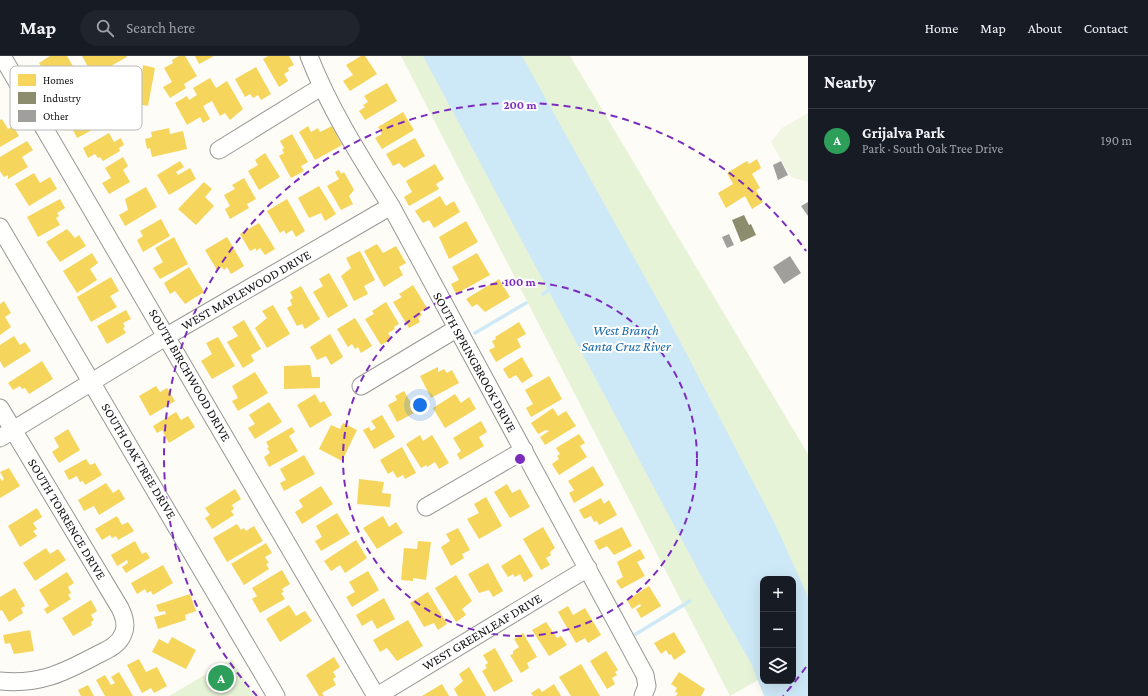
<!DOCTYPE html>
<meta charset="utf-8">
<style>
:root{--surface:#171b24;--page:#20242c;--text:#f1f3f6;--muted:#9ea1a6;--line:#363941;--accent:#b2b2b3}
body{margin:0;font-family:"Crimson Pro",serif;background:var(--page);color:var(--text)}
.controls{position:absolute;right:12px;bottom:12px;display:grid;overflow:hidden;border-radius:8px;box-shadow:0 4px 16px #0002}
.controls button{width:36px;height:36px;display:grid;place-items:center;padding:0;border:0;border-bottom:1px solid var(--line);background:var(--surface);color:var(--text);font:20px sans-serif}
.you{position:absolute;left:420px;top:349px;width:14px;height:14px;margin:-10px;border:3px solid #fff;border-radius:50%;background:#1a73e8;box-shadow:0 0 0 6px #1a73e833}
.badge{display:grid;place-items:center;width:26px;height:26px;border-radius:50%;background:var(--accent);color:#fff;font-size:13px;font-weight:700}
.pin{position:absolute;translate:-50% -50%;border:2px solid #fff;box-shadow:0 1px 4px #0006}
.list{margin:0;padding:0;list-style:none}
h2{display:flex;justify-content:space-between;align-items:center;height:52px;margin:0;padding:0 16px;font-size:17px}
h2 small{font-size:13px;font-weight:400;color:var(--muted)}
.list li{display:grid;grid-template-columns:26px 1fr auto;gap:12px;align-items:center;box-sizing:border-box;height:64px;padding:0 16px;border-top:1px solid var(--line)}
.list b{display:block;font-size:15px;white-space:nowrap}
.list p{margin:0;font-size:13px;white-space:nowrap;color:var(--muted)}
.list em{font-size:13px;font-style:normal;color:var(--muted)}
.icon{flex:none;width:22px;height:22px;fill:none;stroke:currentColor;stroke-width:2;stroke-linecap:round;stroke-linejoin:round}
.map{position:relative;flex:none;width:808px;height:640px;overflow:hidden}
header{display:flex;align-items:center;gap:24px;box-sizing:border-box;height:56px;padding:0 20px;background:var(--surface);border-bottom:1px solid var(--line)}
header strong{font-size:19px}
nav{display:flex;gap:22px;margin-inline-start:auto;font-size:14px}
.search{width:280px;height:36px;background:var(--page);display:flex;align-items:center;gap:10px;box-sizing:border-box;padding:0 14px;border-radius:22px;color:var(--muted);font-size:15px}
main{display:flex}
aside{flex:1;background:var(--surface)}
.map>svg:first-child{display:block}
</style>
<header>
<strong>Map</strong>
<div class="search"><svg class="icon" aria-label="search" viewBox="0 0 24 24"><circle cx="10" cy="10" r="6"/><path d="M15 15l6 6"/></svg>Search here</div>
<nav><a>Home</a><a>Map</a><a>About</a><a>Contact</a></nav>
</header>
<main>
<div class="map">
<svg width="808" height="640" viewBox="0 0 808 640">
<rect width="100%" height="100%" fill="#fdfcf7"/>
<path fill="#e7f3d7" d="M401,0H570L808,398V595L793,523H763V621L730,640Z
M232,603L254,640H169Z"/>
<path fill="#f0f6e1" d="M808,57V126L791,121L771,86L782,72Z"/>
<path fill="#cde8f7" fill-rule="evenodd" d="M423,0H522L671,268L776,470L808,541V640H764L751,607L705,527ZM763,523H793V625H763Z"/>
<path fill="#f6d55c" d="M50,0H67L74,12L40,32L32,18L42,12L39,7Z
M82,0H126L127,1L93,20Z
M179,0H185L197,20L184,28L186,32L170,42L163,31L172,26L164,12L173,7L172,4Z
M195,0H214L199,8Z
M268,0H289L294,9L288,12L289,15L284,18L288,25L279,31L263,3Z
M361,0H365L377,18L350,35L343,25L353,19L346,9Z
M143,9L155,12L148,50L123,45L128,19L136,21V17L142,18Z
M256,11L271,38L261,44L258,39L253,42L250,38L245,41L235,23Z
M210,22L216,32L227,25L243,53L230,64L225,57L220,60L212,45L203,50L210,63L203,67L200,61L187,69L175,47L187,40L189,44L197,39L193,32Z
M387,27L397,45L365,64L359,55L365,51L363,49L368,46L364,40Z
M99,46L109,65L77,82L73,74L79,70L73,60Z
M403,56L414,74L382,93L375,82L382,78L378,71Z
M2,63L8,73L13,70L19,80L0,91V64Z
M308,70L311,76L318,72L320,76L332,70L342,89L315,104L299,76Z
M169,72L170,78L183,75L187,93L152,101L150,92L147,93L145,83L152,81L151,76Z
M109,77L114,86L121,82L124,89L119,92L120,95L103,105L100,101L98,102L95,98L88,102L83,92Z
M292,78L308,106L301,110L304,115L291,122L279,100L284,97L282,94L284,92L280,85Z
M415,82L425,100L404,112L399,107L393,110L386,98Z
M27,85L33,94L22,101L28,111L8,123V119L4,121L0,115V101Z
M265,97L280,121L259,134L248,115L258,109L255,104Z
M123,101L128,110L123,114L130,126L109,138L102,127L111,122L105,112Z
M757,103L761,112L752,118L760,132L756,134L763,146L752,153L745,140L726,152L718,137L733,128L727,117L747,105L749,108Z
M180,105L184,111L176,116L178,119L190,112L196,123L169,139L157,119Z
M435,108L444,123L436,128L439,133L409,150L404,141L412,136L406,125Z
M339,114L341,118L344,116L354,134L349,140L353,148L341,154L327,130L339,123L335,116Z
M34,117L40,127L50,121L57,133L29,150L15,128Z
M244,122L256,143L247,148L249,152L230,163L225,153L230,150L224,139L235,133L232,129Z
M204,126L212,133L205,141L214,150L196,169L178,153Z
M319,130L336,158L325,165L321,157L309,162L298,142Z
M146,131L157,151L125,170L119,159L128,154L125,143Z
M440,140L446,150L454,145L460,156L434,172L429,164L423,167L415,155Z
M60,143L65,152L57,157L59,160L56,162L60,169L38,181L27,161Z
M287,143L305,175L296,181L292,174L286,178L284,174L280,177L267,155Z
M161,163L170,180L143,196L137,184L143,180L140,175Z
M466,165L478,186L449,203L439,181Z
M259,167L275,193L265,199L260,192L256,195V192L250,195L240,178Z
M67,173L75,182L79,179L86,190L60,206L46,186Z
M174,181L188,208L160,223L153,212L163,206L155,192Z
M227,181L244,210L231,218L227,211L224,214L222,211L217,214L205,194Z
M377,188L383,197L396,190L406,207L399,211L403,219L384,231L364,195Z
M360,195L375,224L364,230L368,238L354,245L341,220L351,212L346,202Z
M92,197L98,207L90,213L97,224L77,237L63,215Z
M477,197L490,219L456,238L451,228L459,224L452,211Z
M189,211L204,236L185,248L175,235L170,238L164,227Z
M329,217L348,250L328,262L313,236L323,230L319,223Z
M111,221L119,235L110,240L117,251L91,266L77,241Z
M499,223L510,241L485,256L477,248L472,251L466,243Z
M413,229L427,252L420,256L422,259L418,262L420,266L409,272L393,246L402,241L399,238Z
M301,230L320,263L305,273L302,268L297,270L287,252L292,249L290,244L293,242L290,236Z
M4,245L11,257L5,261L11,271L0,279V248Z
M386,246L399,268L394,271L395,273L388,277L392,283L381,289L365,263L374,258L372,255Z
M273,249L290,278L267,292L255,272L267,262L262,255Z
M126,254L131,263L123,267L125,271L123,272L126,277L107,288L97,270Z
M355,262L372,290L361,297L358,291L355,293L352,288L348,291L337,273Z
M244,264L261,293L251,299L254,305L243,312L227,286L238,280L232,271Z
M519,266L526,278L517,283L521,291L496,306L489,294L495,291L492,285L496,283L495,281Z
M330,278L343,301L331,309L326,300L317,304L310,291Z
M14,280L20,289L25,286L31,295L4,312L0,305V289Z
M218,281L235,310L212,323L201,305L212,298L206,287Z
M522,301L533,320L522,327L516,319L509,323L503,313Z
M42,305L53,323L29,338L25,332L22,333L20,330L13,334L8,327Z
M310,309L312,321H320V332L284,333V310Z
M438,311V316L444,313L447,317L452,314L459,327L431,342L420,320Z
M255,316L268,337L238,355L232,345L238,342L232,330Z
M549,320L562,343L531,361L526,352L533,348L525,334Z
M156,330L160,336L167,332L175,345L150,360L139,340Z
M404,335L416,356L397,366L388,349L397,344L395,340Z
M315,338L320,347L324,345L332,359L310,372L297,349Z
M455,338L461,347L469,341L476,353L445,372L433,352Z
M269,346L282,366L255,383L248,372L255,368L249,359Z
M553,352L558,360L566,355L576,370L545,389L540,381L549,375L546,374L538,378L531,367Z
M176,356L181,364L188,360L195,371L169,387L162,374L157,377L153,370Z
M382,359L395,381L374,393L363,374L369,371L371,375L376,372L371,365Z
M481,365L487,376L479,381L484,390L460,404L457,398L461,395L453,382Z
M343,367L357,374L342,405L319,393L331,369L340,373Z
M292,371L295,376L289,380L298,395L269,411L264,401L270,397L267,392L269,391L266,386Z
M68,373L80,394L59,407L52,396L59,391L54,382Z
M579,378L585,387L580,390L587,401L559,419L552,408L559,403L557,400L560,398L556,392Z
M420,379L423,385L432,379L449,407L439,413L435,406L427,411L426,409L421,412L406,388Z
M402,391L416,417L405,423L403,419L397,422L393,415L388,418L380,404Z
M304,399L315,418L284,435L280,427L286,424L280,413Z
M86,403L90,409L95,407L102,419L85,429L83,425L80,426L77,420L69,424L64,415Z
M593,410L604,429L574,447L569,437L574,434L568,425Z
M9,412L20,430L0,442V422L2,425L4,423L0,416Z
M359,423L384,426L382,437L391,438L390,451L357,448Z
M106,427L113,437L119,433L125,443L99,459L94,450L84,455L78,444Z
M507,428L512,437L520,433L530,451L510,462L494,436Z
M321,430L333,448L302,468L295,456L303,451L299,444Z
M235,433L241,443L232,449L234,453L231,455L234,459L212,473L205,462L210,459L205,452Z
M486,441L502,470L479,483L467,463L479,457L474,448Z
M601,442L604,448L609,444L617,459L599,469L597,465L594,466L591,460L584,463L579,454Z
M37,452L42,461L33,467L37,473L33,475L37,480L20,491L8,470Z
M337,457L350,478L321,495L315,485L322,481L316,470Z
M117,460L122,469L128,466L134,475L118,484L116,480L112,482L110,479L102,484L95,473Z
M383,460L389,471L396,466L403,477L377,493L363,472Z
M237,468L241,474L244,472L246,475L254,470L263,485L227,506L213,482Z
M543,471L555,492L550,496L551,499L546,502L550,509L541,514L523,483Z
M622,471L632,490L614,499L607,490L599,494L594,485Z
M458,472L470,494L462,498L464,502L451,510L441,491L450,485L446,478Z
M356,484L367,502L345,517L340,509L331,515L324,505Z
M135,485L142,498L146,496L150,502L126,517L122,511L128,507L127,504L117,510L111,499Z
M418,485L431,486L426,524L413,522V525L401,524L404,492L417,493Z
M266,487L272,497L265,501L269,507L266,508L269,513L244,529L231,508Z
M46,492L50,498L58,493L66,504L35,525L23,507Z
M640,493L645,502L637,506L645,520L621,533L616,525L623,521L617,506Z
M520,498L533,520L524,526L520,518L515,521L513,518L508,521L501,510Z
M488,507L503,535L493,541L489,534L479,537L468,518Z
M163,509L173,527L153,539L151,535L147,537L145,533L137,538L131,527Z
M282,514L290,528L282,533L284,536L281,537L285,543L260,557L252,543L257,540L252,532Z
M368,515L379,534L352,551L346,541L355,536L349,526Z
M67,516L74,527L68,531L71,537L68,539L71,543L47,558L44,553L49,550L39,534Z
M456,519L472,545L462,553L466,559L456,566L435,532Z
M649,530L661,550L641,562L636,553L641,550L640,548L632,553L627,544Z
M15,532L25,550L21,552L23,557L9,566L2,554L0,555V541Z
M428,536L447,568L438,574L434,567L424,571L410,547Z
M190,538L196,555L185,559L186,564L158,573L154,561L166,558L165,555L159,556L156,549Z
M384,542L395,563L377,573L372,564L362,570L356,559Z
M91,544L97,555L91,559L94,564L91,566L92,569L73,580L62,562Z
M289,549L296,560L305,555L312,565L280,586L266,563Z
M568,550L573,559L585,552L601,579L588,587L585,582L576,587L558,556Z
M408,564L423,590L397,605L387,592L380,596L373,584Z
M546,566L557,582L561,580L567,589L549,600L532,574Z
M30,574L34,595L14,598L10,587L5,588L3,579Z
M674,576L686,596L674,604L671,598L669,599L666,594L661,598L654,587Z
M523,577L537,601L527,607L529,612L521,617L510,599L513,598V595L519,591L514,583Z
M172,581L196,594L186,613L152,596L159,583L168,588Z
M495,592L513,625L494,636L482,615L487,612L485,609L488,607L483,599Z
M606,595L618,614L615,616L617,619L612,622L615,628L607,633L590,605Z
M334,601L340,611L333,616L336,621L333,623L336,629L322,637L324,640H319L306,619Z
M139,603L146,616L157,611L167,630L154,637L151,632L142,637L127,609Z
M581,608L600,640H571L559,621Z
M469,611L486,640H458L454,633L463,625L459,618Z
M119,616L133,640H105L96,624L105,619L111,629L115,627L111,621Z
M679,616L705,633L701,640H676L678,637L675,636L677,632L671,628Z
M442,628L449,640H422Z
M554,628L561,640H533L531,637L539,632L542,636Z
M88,629L94,640H81L78,634Z"/>
<path fill="#8c8c6e" d="M744,159L749,169L751,168L756,179L741,186L732,164Z"/>
<g fill="none" stroke-linecap="round" stroke-linejoin="round">
<path stroke="#cde8f7" stroke-width="3.5" d="M543,238L552,232
M475,277L526,247
M636,578L690,545"/>
</g>
<path fill="#a19f9c" d="M781,105L788,119L778,124L773,109Z
M808,146V160L801,150Z
M729,178L734,189L727,192L722,181Z
M790,200L801,217L784,228L773,211Z"/>
<g fill="none" stroke-linecap="round" stroke-linejoin="round">
<g stroke="#979795" stroke-width="19">
<path id="minor" d="M2,0L376,640
M309,0C330,54 361,102 391,150L645,619L647,630L643,640
M219,94L321,31
M0,171L276,640
M361,330L456,273
M0,352L120,552C124,560 127,570 123,578C119,589 107,594 97,599C63,617 39,629 0,625
M0,382L167,280L391,150
M426,451L524,394
M377,640L588,512"/>
</g>
<use href="#minor" stroke="#fffffe" stroke-width="17"/>
</g>
<g fill="none" stroke="#7b2cbf" stroke-width="2" stroke-dasharray="7 5">
<circle cx="520" cy="403" r="177"/>
<path d="M806 611A354 354 0 0 1 783 640M257 640A354 354 0 1 1 806 195"/>
</g>
<g text-anchor="middle" dominant-baseline="central" stroke-width="4" stroke-linejoin="round" paint-order="stroke">
<g font-size="13" fill="#111" stroke="#fff">
<text transform="translate(246 234) rotate(-30)">WEST MAPLEWOOD DRIVE</text>
<text transform="translate(475 306) rotate(61)">SOUTH SPRINGBROOK DRIVE</text>
<text transform="translate(190 319) rotate(60)">SOUTH BIRCHWOOD DRIVE</text>
<text transform="translate(139 405) rotate(59)">SOUTH OAK TREE DRIVE</text>
<text transform="translate(67 463) rotate(59)">SOUTH TORRENCE DRIVE</text>
<text transform="translate(482 576) rotate(-31)">WEST GREENLEAF DRIVE</text>
</g>
<g font-size="14" font-style="italic" fill="#1768a6" stroke="#fff">
<text x="626" y="274">West Branch<tspan x="626" dy="16">Santa Cruz River</tspan></text>
</g>
</g>
<rect x="10" y="10" width="132" height="64" rx="6" fill="#fff" stroke="#b8b8b8" stroke-width="1"/>
<rect x="18" y="18" width="18" height="12" fill="#f6d55c"/>
<rect x="18" y="36" width="18" height="12" fill="#8c8c6e"/>
<rect x="18" y="54" width="18" height="12" fill="#a19f9c"/>
<g font-size="11" fill="#111">
<text x="43" y="28">Homes</text>
<text x="43" y="46">Industry</text>
<text x="43" y="64">Other</text>
</g>
<circle cx="520" cy="403" r="6" fill="#7b2cbf" stroke="#fff" stroke-width="2"/>
<g font-size="12" text-anchor="middle" font-weight="bold" fill="#7b2cbf" stroke="#fff" stroke-width="4" stroke-linejoin="round" paint-order="stroke">
<text x="520" y="53">200 m</text>
<text x="520" y="230">100 m</text>
</g>
</svg>
<div class="controls">
<button>+</button>
<button>−</button>
<button><svg class="icon" aria-label="layers" viewBox="0 0 24 24"><path d="M12 4l9 5-9 5-9-5zM3 14l9 5 9-5"/></svg></button>
</div>
<div class="you"></div>
<div class="pin badge" style="left:221px;top:622px;background:#2e9e5b">A</div>
</div>
<aside>
<h2>Nearby<small></small></h2>
<ul class="list">
<li><span class="badge" style="background:#2e9e5b">A</span><div><b>Grijalva Park</b><p>Park · South Oak Tree Drive</p></div><em>190 m</em></li>
</ul>
</aside>
</main>
